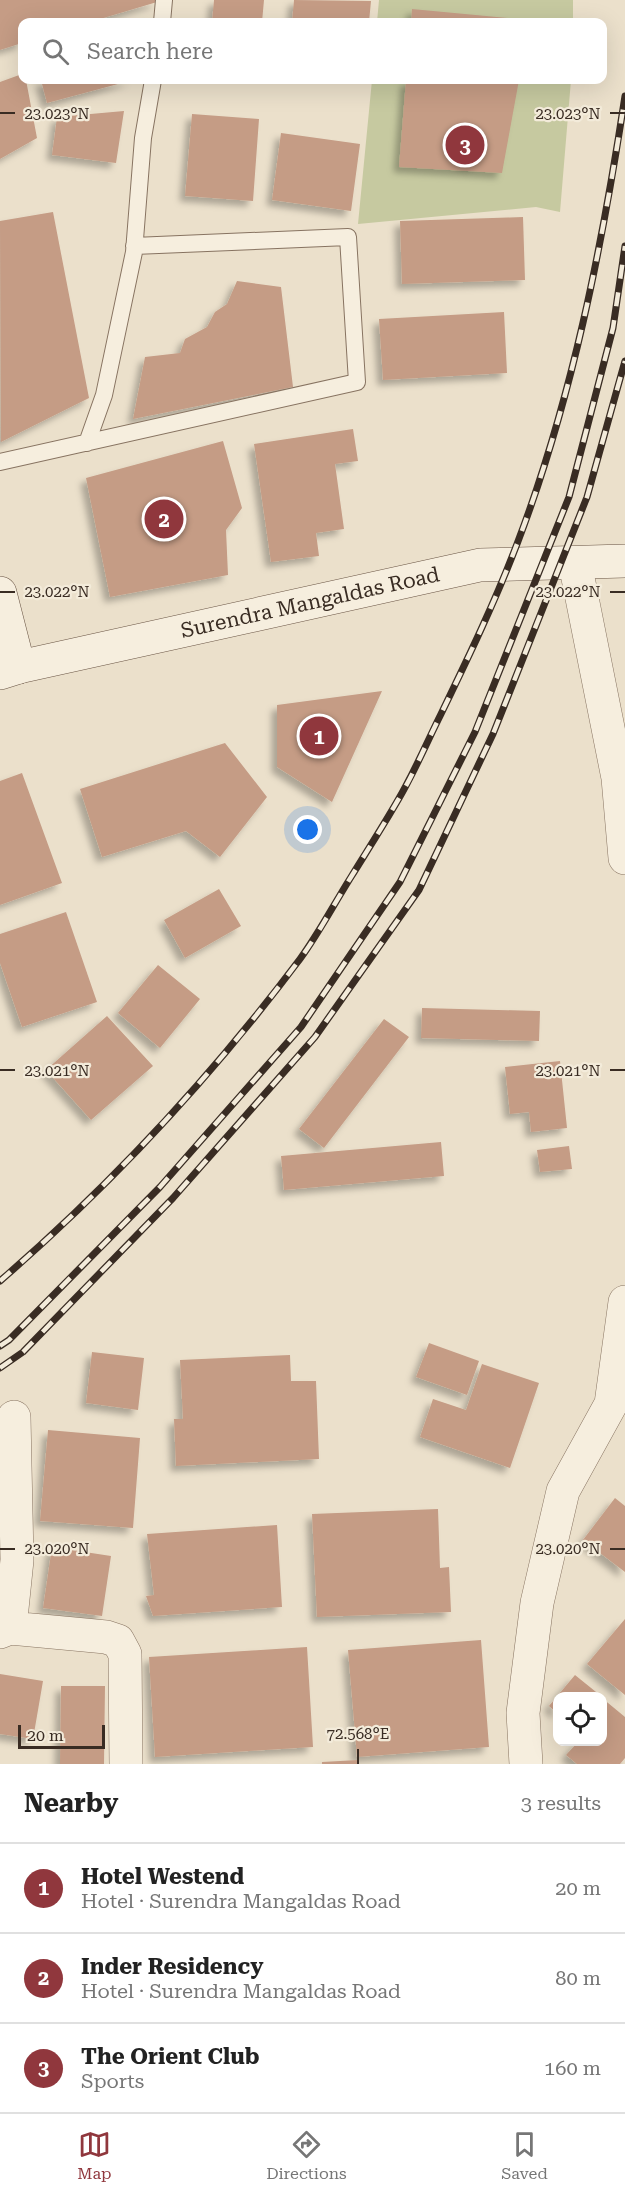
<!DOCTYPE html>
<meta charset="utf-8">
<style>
:root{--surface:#fff;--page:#f2f2f2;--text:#222;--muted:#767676;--line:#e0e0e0;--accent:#90373d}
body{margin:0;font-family:"Roboto Serif",serif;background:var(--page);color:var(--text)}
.controls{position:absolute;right:18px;bottom:18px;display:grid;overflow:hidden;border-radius:12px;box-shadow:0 6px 24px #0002}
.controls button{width:54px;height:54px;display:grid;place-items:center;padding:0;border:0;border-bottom:2px solid var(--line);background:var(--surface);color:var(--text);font:30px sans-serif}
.scale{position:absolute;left:18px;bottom:15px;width:87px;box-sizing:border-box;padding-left:6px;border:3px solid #392c23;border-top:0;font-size:16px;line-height:21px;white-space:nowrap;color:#392c23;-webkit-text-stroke:4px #f3ebda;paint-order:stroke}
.you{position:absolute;left:308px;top:830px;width:21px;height:21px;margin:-15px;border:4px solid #fff;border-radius:50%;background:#1a73e8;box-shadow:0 0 0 9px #1a73e833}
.badge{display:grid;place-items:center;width:39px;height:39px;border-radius:50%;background:var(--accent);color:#fff;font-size:20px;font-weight:700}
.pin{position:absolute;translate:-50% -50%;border:3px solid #fff;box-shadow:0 2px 6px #0006}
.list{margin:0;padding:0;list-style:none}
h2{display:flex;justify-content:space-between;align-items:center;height:78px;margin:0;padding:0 24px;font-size:26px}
h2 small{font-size:20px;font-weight:400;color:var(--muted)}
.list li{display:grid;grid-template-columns:39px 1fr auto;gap:18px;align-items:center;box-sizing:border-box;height:90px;padding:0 24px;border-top:2px solid var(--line)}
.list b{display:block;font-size:22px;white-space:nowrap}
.list p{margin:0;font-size:20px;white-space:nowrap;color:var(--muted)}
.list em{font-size:20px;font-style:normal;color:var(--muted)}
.icon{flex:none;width:33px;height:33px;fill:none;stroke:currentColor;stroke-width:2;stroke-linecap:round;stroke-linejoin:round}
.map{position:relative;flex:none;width:625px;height:1764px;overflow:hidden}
.search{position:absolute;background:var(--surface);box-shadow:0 6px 24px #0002;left:18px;right:18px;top:18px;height:66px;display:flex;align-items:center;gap:15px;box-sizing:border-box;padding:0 21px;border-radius:12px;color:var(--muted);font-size:22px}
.sheet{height:348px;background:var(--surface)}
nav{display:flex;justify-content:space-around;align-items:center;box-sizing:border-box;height:84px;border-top:2px solid var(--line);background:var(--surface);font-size:16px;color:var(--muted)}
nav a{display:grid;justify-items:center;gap:3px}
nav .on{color:var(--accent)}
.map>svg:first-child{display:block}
</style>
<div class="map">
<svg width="625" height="1764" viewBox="0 0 625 1764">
<defs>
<filter id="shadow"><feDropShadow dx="-5.5" dy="5.5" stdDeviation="3" flood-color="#0004"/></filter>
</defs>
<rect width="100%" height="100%" fill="#ebe0cb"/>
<path fill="#c6c9a0" d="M379,0H573V22H377Z
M372,80H571L560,212L536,207L358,224Z"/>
<path fill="#c59c85" filter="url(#shadow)" d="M0,0H156L157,2L90,22H22V43L0,50Z
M214,0H264L262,22H212Z
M294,0L371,1L369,22H292Z
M412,9L530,20L529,22H411Z
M22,74V80H26L37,138L0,159V82Z
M41,80H133L47,103Z
M406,80H519L502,173L399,167Z
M124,111L116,163L52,155L57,117Z
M192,114L259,119L253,201L185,196Z
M281,133L360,144L351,211L272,200Z
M53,212L89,398L1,442L0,221Z
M523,217L525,280L402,284L400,221Z
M237,281L281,287L293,387L133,419L145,357L180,353L185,339L207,327L215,312L227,304Z
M504,312L507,373L383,380L379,319Z
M353,429L358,461L335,464L344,529L316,533L319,556L271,562L254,444Z
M223,441L242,508L226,530L228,575L110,597L86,478Z
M382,691L332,802L277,767V705Z
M225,743L267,797L220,857L186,831L102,857L80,789Z
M22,773L62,883L0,905V781Z
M219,889L241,926L185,958L164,920Z
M66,912L97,1002L22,1027L0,963V934Z
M158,965L200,999L160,1048L118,1013Z
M422,1008L540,1011L539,1041L421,1038Z
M107,1016L153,1066L91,1120L46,1070Z
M384,1019L409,1037L324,1148L299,1129Z
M560,1061L567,1128L531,1132L529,1112L510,1114L505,1067Z
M441,1142L444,1176L284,1190L281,1156Z
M569,1146L572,1169L540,1172L537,1150Z
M429,1343L479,1361L467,1395L416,1377Z
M92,1352L144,1358L138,1410L86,1403Z
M290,1355L291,1381H316L319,1459L176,1466L174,1419H183L180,1360Z
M482,1364L539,1383L510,1468L420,1437L433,1399L466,1410Z
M48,1430L140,1438L133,1528L40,1521Z
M615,1498L625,1506V1572L583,1540Z
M438,1509L440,1568L449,1567L451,1612L317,1617L312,1514Z
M277,1525L282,1607L153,1616L146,1596L154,1595L147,1534Z
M52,1547L111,1556L102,1616L43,1608Z
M625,1619V1695L587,1664Z
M481,1640L489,1747L357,1757L348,1650Z
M307,1647L313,1747L155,1757L149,1657Z
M0,1674L43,1681L33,1739L0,1734Z
M575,1675L601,1696H558V1714L549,1706Z
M61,1686H105L104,1764H60Z
M602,1698L625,1717V1758L620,1764H577L566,1755L578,1742H602Z
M358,1760V1764H322V1762Z"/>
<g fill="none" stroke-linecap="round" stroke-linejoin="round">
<g stroke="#877361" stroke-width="18">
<path id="lane" d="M162,22L164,0
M87,443L104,395L134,252L143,138L153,80
M0,462L357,382L348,237L134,246"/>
</g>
<g stroke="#877361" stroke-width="34">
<path id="street" d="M575,563L618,778L625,858
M10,1628L17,1560L14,1417
M0,1632L10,1628L106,1637L118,1641L125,1654L126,1764
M526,1764L523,1713L537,1603L563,1491L611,1404L625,1302"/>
</g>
<g stroke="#695444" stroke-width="34">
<g id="secondary">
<path d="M0,593L19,667"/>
<path id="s1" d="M0,673L19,667L480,565L625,561"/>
</g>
</g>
<use href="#lane" stroke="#f6eede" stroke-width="16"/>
<use href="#street" stroke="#f6eede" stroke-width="33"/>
<use href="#secondary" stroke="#f6eede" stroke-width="33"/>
<g stroke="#392c23" stroke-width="7">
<path id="rail" d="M0,1281C111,1185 212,1076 300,959C319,933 334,904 351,877C367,851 383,826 398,800C414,773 427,742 441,714C468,658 495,602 517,544C572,400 602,247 625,96
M0,1346L9,1340L160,1187L301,1027L400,882L475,732L569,497L613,328L625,246
M0,1368L23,1352L173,1198L315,1037L419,890L493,734L587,497L625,361"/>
</g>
<use href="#rail" stroke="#f3ebda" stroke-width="4.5" stroke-dasharray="14" stroke-linecap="butt"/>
</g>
<path fill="none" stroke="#392c23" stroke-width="2" d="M0,113H15M610,113H625M0,592H15M610,592H625M0,1070H15M610,1070H625M0,1549H15M610,1549H625M358,1749V1764"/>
<g text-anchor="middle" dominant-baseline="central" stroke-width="4.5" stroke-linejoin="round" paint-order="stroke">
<g font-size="21" fill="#392c23" stroke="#f3ebda">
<text stroke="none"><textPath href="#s1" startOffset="318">Surendra Mangaldas Road</textPath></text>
</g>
</g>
<g font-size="15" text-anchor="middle" fill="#392c23" stroke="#f3ebda" stroke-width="4.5" stroke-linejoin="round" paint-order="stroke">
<text x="57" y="119">23.023°N</text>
<text x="568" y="119">23.023°N</text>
<text x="57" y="597">23.022°N</text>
<text x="568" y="597">23.022°N</text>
<text x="57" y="1076">23.021°N</text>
<text x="568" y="1076">23.021°N</text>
<text x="57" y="1554">23.020°N</text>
<text x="568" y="1554">23.020°N</text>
<text x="358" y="1739">72.568°E</text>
</g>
</svg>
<div class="controls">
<button><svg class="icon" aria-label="locate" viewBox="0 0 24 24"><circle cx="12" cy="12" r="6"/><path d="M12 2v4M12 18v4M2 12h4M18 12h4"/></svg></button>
</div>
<div class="scale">20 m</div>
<div class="you"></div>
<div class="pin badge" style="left:319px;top:736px">1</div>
<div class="pin badge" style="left:164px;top:519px">2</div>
<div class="pin badge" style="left:465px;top:145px">3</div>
<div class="search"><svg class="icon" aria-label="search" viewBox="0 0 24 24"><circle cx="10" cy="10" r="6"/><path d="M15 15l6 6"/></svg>Search here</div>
</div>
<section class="sheet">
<h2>Nearby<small>3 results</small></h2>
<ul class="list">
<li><span class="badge">1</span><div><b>Hotel Westend</b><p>Hotel · Surendra Mangaldas Road</p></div><em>20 m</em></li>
<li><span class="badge">2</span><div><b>Inder Residency</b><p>Hotel · Surendra Mangaldas Road</p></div><em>80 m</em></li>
<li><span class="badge">3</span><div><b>The Orient Club</b><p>Sports</p></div><em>160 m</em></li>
</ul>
</section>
<nav>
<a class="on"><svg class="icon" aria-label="map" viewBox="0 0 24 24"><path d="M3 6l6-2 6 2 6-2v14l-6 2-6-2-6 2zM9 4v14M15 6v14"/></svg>Map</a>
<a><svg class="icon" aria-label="directions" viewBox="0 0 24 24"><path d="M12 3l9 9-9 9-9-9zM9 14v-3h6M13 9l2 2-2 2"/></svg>Directions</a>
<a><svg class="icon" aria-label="saved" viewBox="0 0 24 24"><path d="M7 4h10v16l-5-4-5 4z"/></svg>Saved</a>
</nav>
